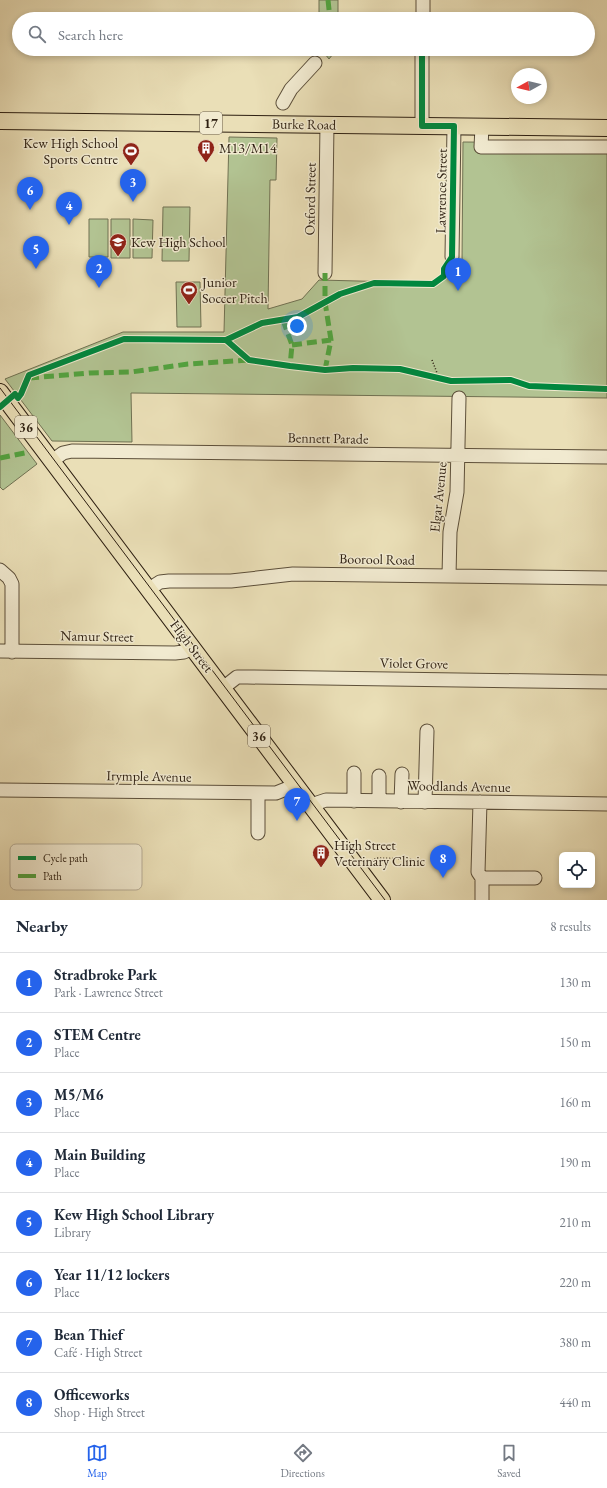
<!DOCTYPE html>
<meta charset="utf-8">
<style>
:root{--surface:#fff;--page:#f6f6f7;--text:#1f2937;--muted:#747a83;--line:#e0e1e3;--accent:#2563eb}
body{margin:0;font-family:"EB Garamond",serif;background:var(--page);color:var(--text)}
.controls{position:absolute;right:12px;bottom:12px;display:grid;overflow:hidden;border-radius:6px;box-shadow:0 2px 6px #0003}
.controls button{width:36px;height:36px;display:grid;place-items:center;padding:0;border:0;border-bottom:1px solid var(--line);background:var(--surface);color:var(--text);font:20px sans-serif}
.compass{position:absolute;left:511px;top:68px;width:36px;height:36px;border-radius:50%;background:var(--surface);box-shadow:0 2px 6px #0003;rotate:262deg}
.you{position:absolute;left:297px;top:326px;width:14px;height:14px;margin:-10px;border:3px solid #fff;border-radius:50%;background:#1a73e8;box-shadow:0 0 0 6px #1a73e833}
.badge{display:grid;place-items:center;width:26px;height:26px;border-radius:50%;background:var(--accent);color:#fff;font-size:13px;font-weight:700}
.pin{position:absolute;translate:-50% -33px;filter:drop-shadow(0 1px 2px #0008)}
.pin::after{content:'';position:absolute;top:21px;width:14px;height:12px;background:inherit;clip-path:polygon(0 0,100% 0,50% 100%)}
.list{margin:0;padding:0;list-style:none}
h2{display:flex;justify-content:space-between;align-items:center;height:52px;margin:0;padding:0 16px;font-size:17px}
h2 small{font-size:13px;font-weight:400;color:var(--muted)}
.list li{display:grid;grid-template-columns:26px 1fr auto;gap:12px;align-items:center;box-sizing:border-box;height:60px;padding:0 16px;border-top:1px solid var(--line)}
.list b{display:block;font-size:15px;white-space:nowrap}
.list p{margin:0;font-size:13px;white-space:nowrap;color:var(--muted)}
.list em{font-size:13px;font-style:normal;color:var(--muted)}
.icon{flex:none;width:22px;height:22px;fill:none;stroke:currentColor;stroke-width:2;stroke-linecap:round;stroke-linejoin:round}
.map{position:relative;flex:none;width:607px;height:900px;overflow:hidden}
.search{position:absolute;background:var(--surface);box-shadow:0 2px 6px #0003;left:12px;right:12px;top:12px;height:44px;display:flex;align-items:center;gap:10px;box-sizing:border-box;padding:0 14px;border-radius:22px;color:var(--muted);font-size:15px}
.sheet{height:532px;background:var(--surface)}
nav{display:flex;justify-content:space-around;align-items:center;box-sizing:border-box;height:56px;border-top:1px solid var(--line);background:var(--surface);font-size:11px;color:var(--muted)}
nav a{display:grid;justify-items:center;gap:2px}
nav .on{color:var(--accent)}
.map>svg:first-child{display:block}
</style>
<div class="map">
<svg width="607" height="900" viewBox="0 0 607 900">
<rect width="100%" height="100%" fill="#eadfb7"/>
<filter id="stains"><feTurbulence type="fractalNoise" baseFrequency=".005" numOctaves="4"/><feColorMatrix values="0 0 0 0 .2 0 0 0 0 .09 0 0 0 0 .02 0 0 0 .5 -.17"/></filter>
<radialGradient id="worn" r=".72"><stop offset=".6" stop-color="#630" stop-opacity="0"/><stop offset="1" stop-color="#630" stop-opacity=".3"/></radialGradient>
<path fill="#b2c392" stroke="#707152" d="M319,0H338V19H319Z
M321,49H337L329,59Z
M229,137L277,138L276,180H270L268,309L302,299L319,280L437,283L462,264L463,142L607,143V398L131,393L132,442L52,441L5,379L123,332H224Z
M163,207H190L189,261H162Z
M89,219H108V257H89Z
M111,219H130V258H111Z
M133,219L153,220L152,258H133Z
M176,282H200L201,327H177Z
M0,415L37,464L3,490L0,487Z"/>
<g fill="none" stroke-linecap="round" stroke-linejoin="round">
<g stroke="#5c4f3a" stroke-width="15">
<path id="minor" d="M423,19V0
M283,103L291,89L315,63
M422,126V49
M482,127L481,147H607
M452,257L454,126
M325,273L327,124
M52,461L63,453L72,451L607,457
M0,570L9,578L12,584V652
M449,576L450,532L457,492L459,398
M149,589L160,582L169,581H231L293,574L607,578
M0,651L175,653L184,652L193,647
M223,688L237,677H247L607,682
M0,790L276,793L296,785
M354,801V773
M379,801V776
M401,802L402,774
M425,802L427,731
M480,802L478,872L482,878H535
M311,805L326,800L607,804
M258,833V793
M482,900V878"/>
</g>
<g stroke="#2d1f11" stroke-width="18">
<path id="major" d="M0,121L607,128
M0,392L382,900"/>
</g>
<path stroke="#2d1f11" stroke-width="1.5" stroke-dasharray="1 2" stroke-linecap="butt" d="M432,360L439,378
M370,863L376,858L413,859"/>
<use href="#minor" stroke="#f1ead0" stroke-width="13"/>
<use href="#major" stroke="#eadfb7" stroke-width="16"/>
<path stroke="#2d1f11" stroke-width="1" d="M0,388L385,900"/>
<path stroke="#52a23f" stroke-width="5" stroke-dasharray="10 5" stroke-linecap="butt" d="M328,0L330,19
M327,49L328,55
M283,320L292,345L290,366
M292,345L331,340
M325,370L331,340L325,302V273
M29,378L90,373L131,372L188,364L249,360
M0,458L29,452"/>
<g stroke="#f1ead0" stroke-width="8">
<path id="cycleway" d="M226,340L249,360L290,366L325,370L353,368L400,369L451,381L511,380L529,386L607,389
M0,407L15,394L18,398L21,394L29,375L124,339L226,340L262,323L298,317L340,294L374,283L433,284L444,276V269L452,257L454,126H422V49"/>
</g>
<use href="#cycleway" stroke="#00873e" stroke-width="6"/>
</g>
<defs>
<g id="building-pin" transform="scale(0.9)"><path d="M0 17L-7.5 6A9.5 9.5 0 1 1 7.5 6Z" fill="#8f2418" stroke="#f1ead0"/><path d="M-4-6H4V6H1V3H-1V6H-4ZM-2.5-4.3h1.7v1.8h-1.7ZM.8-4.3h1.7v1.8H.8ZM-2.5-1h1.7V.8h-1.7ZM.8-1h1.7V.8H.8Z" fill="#fff"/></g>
<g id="stadium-pin" transform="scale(0.9)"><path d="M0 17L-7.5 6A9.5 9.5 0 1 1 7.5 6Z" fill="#8f2418" stroke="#f1ead0"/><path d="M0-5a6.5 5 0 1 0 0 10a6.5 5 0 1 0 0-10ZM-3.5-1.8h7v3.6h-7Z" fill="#fff"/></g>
<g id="school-pin" transform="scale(0.9)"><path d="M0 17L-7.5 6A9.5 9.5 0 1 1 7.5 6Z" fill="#8f2418" stroke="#f1ead0"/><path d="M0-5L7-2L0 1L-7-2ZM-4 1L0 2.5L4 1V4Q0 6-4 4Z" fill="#fff"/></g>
</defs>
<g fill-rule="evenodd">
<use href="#building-pin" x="206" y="148"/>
<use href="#stadium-pin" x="131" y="151"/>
<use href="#school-pin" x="118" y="242"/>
<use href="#stadium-pin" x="189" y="290"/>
<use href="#building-pin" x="321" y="853"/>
</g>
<g text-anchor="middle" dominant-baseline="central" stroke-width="3" stroke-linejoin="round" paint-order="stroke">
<g fill="#f1ead0" stroke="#685c4a" stroke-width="1">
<rect x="200" y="112" width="22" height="22" rx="3"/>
<rect x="15" y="416" width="22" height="22" rx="3"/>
<rect x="248" y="725" width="22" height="22" rx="3"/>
</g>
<g font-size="13" font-weight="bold" fill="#2d1f11">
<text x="211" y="123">17</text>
<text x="26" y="427">36</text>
<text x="259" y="736">36</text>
</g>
<g font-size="14" fill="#2d1f11" stroke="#f1ead0">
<text transform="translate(304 124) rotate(1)">Burke Road</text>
<text transform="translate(441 191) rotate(-89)">Lawrence Street</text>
<text transform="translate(310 199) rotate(-89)">Oxford Street</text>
<text transform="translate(328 438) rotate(1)">Bennett Parade</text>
<text transform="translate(438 497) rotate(-84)">Elgar Avenue</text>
<text transform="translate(377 559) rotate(1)">Boorool Road</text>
<text transform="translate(97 636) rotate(1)">Namur Street</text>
<text transform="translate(192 646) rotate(53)">High Street</text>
<text transform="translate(414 663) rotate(1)">Violet Grove</text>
<text transform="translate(149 776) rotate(1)">Irymple Avenue</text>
<text transform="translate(459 786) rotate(1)">Woodlands Avenue</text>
</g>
<g font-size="14" fill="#2d1f11" stroke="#f1ead0" text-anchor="start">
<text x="118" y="143" text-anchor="end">Kew High School<tspan x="118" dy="16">Sports Centre</tspan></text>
<text x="219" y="148">M13/M14</text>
<text x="131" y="242">Kew High School</text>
<text x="202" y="282">Junior<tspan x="202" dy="16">Soccer Pitch</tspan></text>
<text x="334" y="845">High Street<tspan x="334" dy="16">Veterinary Clinic</tspan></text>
</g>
</g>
<rect x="10" y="844" width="132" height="46" rx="6" fill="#f1ead0" stroke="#b6ad97" stroke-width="1"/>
<rect x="18" y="856" width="18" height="4" fill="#00873e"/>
<rect x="18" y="874" width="18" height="4" fill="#52a23f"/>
<g font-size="11" fill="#2d1f11">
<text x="43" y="862">Cycle path</text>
<text x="43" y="880">Path</text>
</g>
<rect width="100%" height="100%" filter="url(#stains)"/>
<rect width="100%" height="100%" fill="url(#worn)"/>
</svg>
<div class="controls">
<button><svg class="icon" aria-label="locate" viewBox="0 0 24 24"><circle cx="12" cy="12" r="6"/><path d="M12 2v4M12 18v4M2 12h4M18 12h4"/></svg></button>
</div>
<svg class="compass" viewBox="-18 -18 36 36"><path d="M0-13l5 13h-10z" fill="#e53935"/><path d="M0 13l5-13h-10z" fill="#747a83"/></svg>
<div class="you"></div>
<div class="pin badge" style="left:458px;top:291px">1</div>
<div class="pin badge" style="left:99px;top:288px">2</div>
<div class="pin badge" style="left:133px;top:202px">3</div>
<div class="pin badge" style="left:69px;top:225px">4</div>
<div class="pin badge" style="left:36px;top:269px">5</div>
<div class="pin badge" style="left:30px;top:210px">6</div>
<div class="pin badge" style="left:297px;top:821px">7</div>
<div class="pin badge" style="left:443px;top:878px">8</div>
<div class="search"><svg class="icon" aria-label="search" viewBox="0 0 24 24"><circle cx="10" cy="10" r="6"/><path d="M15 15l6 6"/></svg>Search here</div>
</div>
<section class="sheet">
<h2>Nearby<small>8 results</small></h2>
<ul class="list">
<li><span class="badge">1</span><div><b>Stradbroke Park</b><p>Park · Lawrence Street</p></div><em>130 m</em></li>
<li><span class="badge">2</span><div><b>STEM Centre</b><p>Place</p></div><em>150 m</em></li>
<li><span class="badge">3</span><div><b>M5/M6</b><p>Place</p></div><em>160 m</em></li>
<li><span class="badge">4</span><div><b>Main Building</b><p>Place</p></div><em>190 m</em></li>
<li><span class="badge">5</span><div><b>Kew High School Library</b><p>Library</p></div><em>210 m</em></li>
<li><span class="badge">6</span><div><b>Year 11/12 lockers</b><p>Place</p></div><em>220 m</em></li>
<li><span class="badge">7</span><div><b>Bean Thief</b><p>Café · High Street</p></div><em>380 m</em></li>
<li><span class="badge">8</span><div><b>Officeworks</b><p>Shop · High Street</p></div><em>440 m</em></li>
</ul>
</section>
<nav>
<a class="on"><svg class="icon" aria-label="map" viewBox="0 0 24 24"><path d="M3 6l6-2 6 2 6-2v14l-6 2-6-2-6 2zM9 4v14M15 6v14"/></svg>Map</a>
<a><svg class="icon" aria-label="directions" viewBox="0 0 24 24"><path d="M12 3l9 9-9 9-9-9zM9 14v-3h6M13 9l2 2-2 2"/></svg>Directions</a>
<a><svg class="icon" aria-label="saved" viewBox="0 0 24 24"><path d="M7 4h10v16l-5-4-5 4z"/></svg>Saved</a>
</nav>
